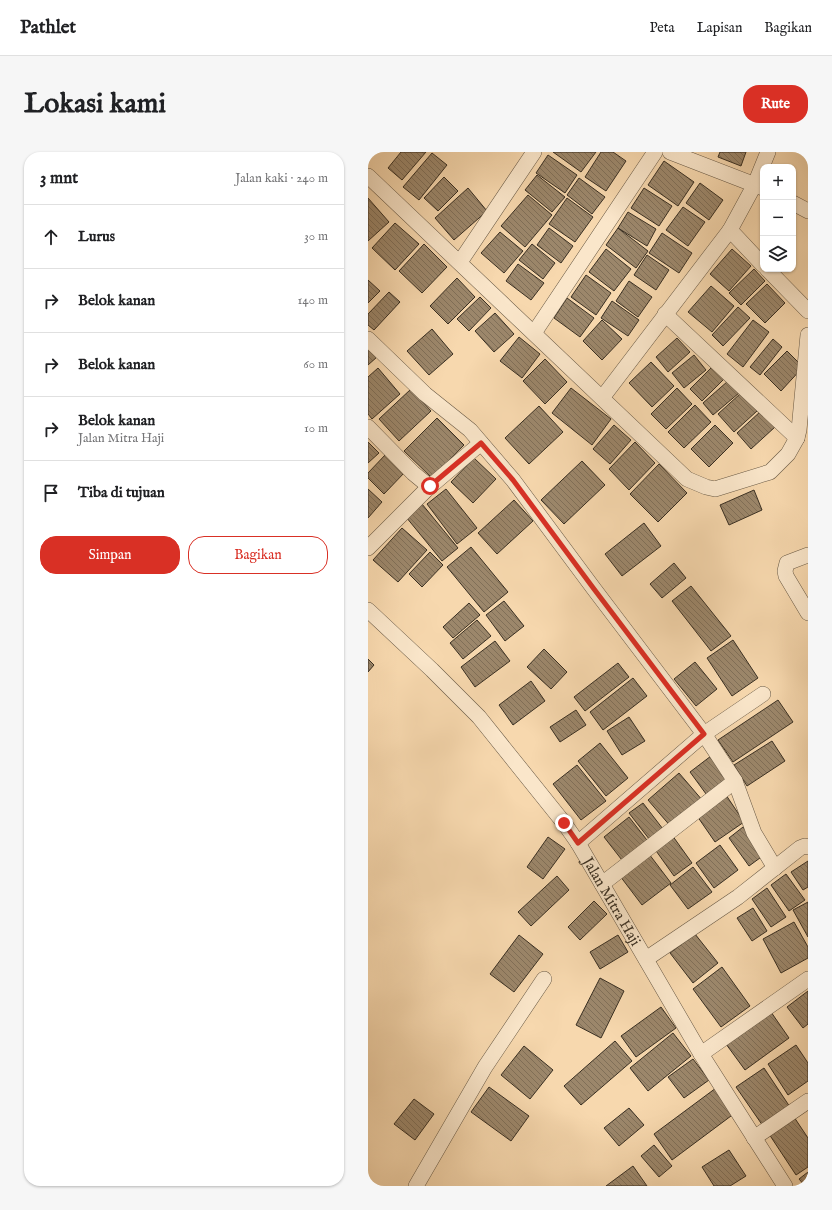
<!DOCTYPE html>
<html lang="id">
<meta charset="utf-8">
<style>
:root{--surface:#fff;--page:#f6f6f6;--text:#202124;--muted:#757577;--line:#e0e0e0;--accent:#d93025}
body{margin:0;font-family:"IM FELL English",serif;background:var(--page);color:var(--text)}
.controls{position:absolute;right:12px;top:12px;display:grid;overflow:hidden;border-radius:8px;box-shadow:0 1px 3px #0004}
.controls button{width:36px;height:36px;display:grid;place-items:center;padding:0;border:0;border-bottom:1px solid var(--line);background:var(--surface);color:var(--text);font:20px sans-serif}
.stop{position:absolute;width:12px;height:12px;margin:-9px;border:3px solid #d93025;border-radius:50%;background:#fff}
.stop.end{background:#d93025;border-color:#fff;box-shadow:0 1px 4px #0008}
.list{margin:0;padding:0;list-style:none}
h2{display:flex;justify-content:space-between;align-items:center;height:52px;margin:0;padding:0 16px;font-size:17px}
h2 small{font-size:13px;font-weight:400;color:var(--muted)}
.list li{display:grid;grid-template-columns:26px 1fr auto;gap:12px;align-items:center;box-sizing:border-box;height:64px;padding:0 16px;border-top:1px solid var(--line)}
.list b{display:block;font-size:15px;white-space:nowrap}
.list p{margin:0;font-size:13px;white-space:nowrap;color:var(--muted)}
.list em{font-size:13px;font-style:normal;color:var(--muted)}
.actions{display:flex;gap:8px;padding:12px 16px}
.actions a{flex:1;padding:9px 0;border:1px solid var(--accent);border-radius:16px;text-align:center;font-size:14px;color:var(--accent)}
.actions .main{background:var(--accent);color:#fff}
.icon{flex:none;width:22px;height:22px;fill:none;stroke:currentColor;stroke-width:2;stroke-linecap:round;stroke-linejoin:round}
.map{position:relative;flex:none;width:440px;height:1034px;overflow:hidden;border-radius:16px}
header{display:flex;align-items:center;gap:24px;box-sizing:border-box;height:56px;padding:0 20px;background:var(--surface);border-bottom:1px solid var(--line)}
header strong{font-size:19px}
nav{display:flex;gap:22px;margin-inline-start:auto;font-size:14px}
.intro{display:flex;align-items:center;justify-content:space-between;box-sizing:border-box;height:96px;padding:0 24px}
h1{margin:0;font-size:28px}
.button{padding:10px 18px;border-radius:16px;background:var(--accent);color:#fff;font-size:14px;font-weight:700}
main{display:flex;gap:24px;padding:0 24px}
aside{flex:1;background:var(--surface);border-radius:16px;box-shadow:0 1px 3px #0004}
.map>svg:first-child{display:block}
</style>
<header>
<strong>Pathlet</strong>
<nav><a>Peta</a><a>Lapisan</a><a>Bagikan</a></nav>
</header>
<div class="intro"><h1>Lokasi kami</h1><a class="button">Rute</a></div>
<main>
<aside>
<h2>3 mnt<small>Jalan kaki · 240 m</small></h2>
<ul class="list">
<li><svg class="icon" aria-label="ahead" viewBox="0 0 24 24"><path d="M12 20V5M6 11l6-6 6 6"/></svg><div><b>Lurus</b></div><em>30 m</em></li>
<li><svg class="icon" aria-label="right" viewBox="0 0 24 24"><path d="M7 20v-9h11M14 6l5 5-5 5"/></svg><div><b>Belok kanan</b></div><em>140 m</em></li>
<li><svg class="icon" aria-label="right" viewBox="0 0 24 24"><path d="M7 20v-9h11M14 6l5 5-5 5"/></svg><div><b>Belok kanan</b></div><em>60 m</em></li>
<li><svg class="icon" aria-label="right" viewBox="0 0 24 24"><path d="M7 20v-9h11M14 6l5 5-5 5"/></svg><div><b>Belok kanan</b><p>Jalan Mitra Haji</p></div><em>10 m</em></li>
<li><svg class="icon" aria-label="arrive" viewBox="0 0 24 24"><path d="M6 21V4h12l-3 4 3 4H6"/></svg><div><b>Tiba di tujuan</b></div></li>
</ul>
<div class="actions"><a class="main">Simpan</a><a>Bagikan</a></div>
</aside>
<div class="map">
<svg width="440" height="1034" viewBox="0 0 440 1034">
<defs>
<pattern id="building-back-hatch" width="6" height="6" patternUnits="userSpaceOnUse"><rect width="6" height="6" fill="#9c876b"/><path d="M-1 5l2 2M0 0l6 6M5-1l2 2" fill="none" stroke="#806f58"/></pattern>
</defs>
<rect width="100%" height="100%" fill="#f7d8ae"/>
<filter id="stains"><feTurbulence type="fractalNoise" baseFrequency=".005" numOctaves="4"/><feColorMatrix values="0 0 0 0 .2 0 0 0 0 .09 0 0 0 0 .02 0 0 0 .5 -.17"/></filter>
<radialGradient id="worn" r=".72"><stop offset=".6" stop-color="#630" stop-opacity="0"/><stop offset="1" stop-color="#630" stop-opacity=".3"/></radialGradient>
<path fill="url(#building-back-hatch)" stroke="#392f22" d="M33,0H58L34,28L20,16Z
M185,0H228L213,20Z
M233,0H245L258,9L238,39L217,25Z
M352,0H378L373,14L350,5Z
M64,1L79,13L51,48L35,35Z
M180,3L209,23L197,41L168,21Z
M296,9L326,30L310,54L280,33Z
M169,23L197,45L184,60L157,38Z
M76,25L90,39L70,59L56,46Z
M211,26L237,45L224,62L199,43Z
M332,31L355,48L341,68L318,51Z
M100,36L119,59L86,88L67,66Z
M276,36L304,54L291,74L263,56Z
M160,43L184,63L157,95L133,74Z
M0,46L21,70L0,89Z
M199,46L225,65L207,90L181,72Z
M315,55L337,70L320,94L298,78Z
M260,60L288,77L279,94L250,76Z
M27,71L51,92L27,118L4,96Z
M181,76L205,94L193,111L169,93Z
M250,76L280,99L268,116L238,93Z
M132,80L155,99L136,121L113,101Z
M294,81L324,101L311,121L281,101Z
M56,92L79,115L54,141L31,119Z
M164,92L187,111L175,127L151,108Z
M238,97L263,117L246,139L221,120Z
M364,97L383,114L361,139L342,122Z
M279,103L301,118L288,138L266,123Z
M150,112L176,131L163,148L138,129Z
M386,117L397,129L373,153L361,141Z
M218,123L243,141L228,163L203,145Z
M89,126L107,145L80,172L62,154Z
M0,128L12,139L0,151Z
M261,129L284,145L270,165L248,149Z
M399,132L417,151L397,171L378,152Z
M343,134L366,154L344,180L320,160Z
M21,140L32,150L6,178L0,173V162Z
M112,145L123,156L101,179L89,167Z
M199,146L226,166L212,185L186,166Z
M244,149L271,168L260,184L233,166Z
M370,155L382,166L355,194L344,183Z
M127,161L146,182L126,200L107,179Z
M234,168L254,187L234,208L215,189Z
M385,168L401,180L375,215L359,202Z
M64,177L85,202L61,223L39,199Z
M151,185L172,202L154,226L132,209Z
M309,186L322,200L300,220L288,205Z
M405,187L414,195L392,223L382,215Z
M0,196L9,205L0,213Z
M419,199L435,215L413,239L396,222Z
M326,203L338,218L316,236L304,221Z
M177,207L199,230L177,252L155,229Z
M283,210L306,234L284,255L261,231Z
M344,215L356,227L334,249L322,237Z
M10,216L32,242L4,267L0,262V225Z
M360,229L371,241L345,263L335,251Z
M203,236L243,267L224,293L184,261Z
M309,236L324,252L298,277L283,262Z
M43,237L63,259L31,289L11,267Z
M373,241L389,259L366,280L350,262Z
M327,253L343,270L316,296L300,280Z
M171,254L195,280L161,312L137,286Z
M393,259L407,275L383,297L369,281Z
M69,266L96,293L64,326L36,299Z
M246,273L263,288L242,312L225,297Z
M347,273L365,291L341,315L323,297Z
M0,290L11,301L0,311Z
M267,290L287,311L261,338L241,317Z
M18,302L37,320L16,342L0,326V321Z
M106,306L128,327L105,351L83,330Z
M214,309L237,333L196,372L173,348Z
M291,312L319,341L290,370L262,342Z
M0,337L14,350L0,366Z
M78,337L109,376L89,392L59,352Z
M386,338L394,358L361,373L352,353Z
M146,348L165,369L129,402L110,381Z
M54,352L90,396L74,409L38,365Z
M276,371L293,394L254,424L237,402Z
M34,376L59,398L30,430L5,408Z
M103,395L140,440L116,460L79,415Z
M62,400L75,413L54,435L41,422Z
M306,411L318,426L294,446L282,432Z
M323,434L363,484L343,499L304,449Z
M136,449L156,474L137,489L118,463Z
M101,451L112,463L85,486L75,475Z
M109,468L123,484L95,507L82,491Z
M365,488L390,526L364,544L339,506Z
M127,489L142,509L107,535L93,515Z
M176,497L199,520L183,537L159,515Z
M0,507L6,513L0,520Z
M327,510L349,537L328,554L306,527Z
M250,511L261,525L217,559L206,545Z
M265,526L279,544L235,578L222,560Z
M163,529L177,549L145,573L131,553Z
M410,548L425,570L365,610L350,588Z
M208,558L218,573L192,590L182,575Z
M261,565L277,589L254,603L239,579Z
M404,589L417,609L379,634L366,613Z
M232,591L260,626L238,644L210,609Z
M343,604L363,629L341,646L322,620Z
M209,613L238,649L213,668L185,632Z
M311,621L335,649L304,676L280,648Z
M356,640L376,670L347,690L327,661Z
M275,651L298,681L285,692L261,661Z
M261,665L282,692L257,712L236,685Z
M375,675L396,703L381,714L361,686Z
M304,683L324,711L306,724L286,696Z
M180,685L197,697L175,727L159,715Z
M352,693L370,718L346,736L328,711Z
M281,702L303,731L274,753L252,724Z
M440,709V735L435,738L423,720Z
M325,715L344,740L320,757L302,733Z
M418,722L437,748L421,759L403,733Z
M189,724L201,738L163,774L150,760Z
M399,736L418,765L403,775L384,747Z
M226,749L239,762L212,788L200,775Z
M440,750V785L425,758Z
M385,756L399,779L384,789L369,766Z
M426,770L440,795V806L413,821L395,787Z
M327,782L350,811L325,831L302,801Z
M151,783L175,802L146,840L122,822Z
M250,783L260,800L232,817L222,800Z
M354,815L382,854L353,875L325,837Z
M232,826L256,839L233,886L208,873Z
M440,839V872L435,876L419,855Z
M293,855L308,876L268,905L253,884Z
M403,860L421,886L377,918L358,892Z
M305,881L323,904L280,939L262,916Z
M247,889L264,909L213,953L196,934Z
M428,893L440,911V929L420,943L400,912Z
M156,894L185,918L162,947L133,923Z
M325,907L341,928L316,946L300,925Z
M396,916L422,955L395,974L368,935Z
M121,935L161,964L143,989L103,960Z
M348,936L367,961L304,1008L286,982Z
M46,947L66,962L47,988L26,972Z
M261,956L276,973L251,994L236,976Z
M426,965L440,986V1015L428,1023L401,982Z
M286,993L304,1014L291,1025L273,1004Z
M361,998L378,1024L362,1034H346L334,1015Z
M265,1014L279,1034H238Z
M440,1020V1034H437L431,1027Z"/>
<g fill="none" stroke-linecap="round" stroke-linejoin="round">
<g stroke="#685945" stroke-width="16">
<g id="street">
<path d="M302,0L395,36"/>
<path d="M0,24L319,327L338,335L347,337L402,320L420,302L429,286L431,278L440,183"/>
<path d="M425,51L440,59"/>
<path d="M362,78L395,113"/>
<path d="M92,110L166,0"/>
<path d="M399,117L440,159"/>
<path d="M297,162L429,286"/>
<path d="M166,181L287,0"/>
<path d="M0,187L57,242L102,278L145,328L226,437L336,582L367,629L386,681L407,716"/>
<path d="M234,246L362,78L387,32L400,0"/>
<path d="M0,275L45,321L62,335"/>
<path d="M0,396L58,338L113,291"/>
<path d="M440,403L419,411L417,419L418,424L440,461"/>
<path id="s1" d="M0,458L64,518L111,565L196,671L210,691L333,902L417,1034"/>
<path d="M210,691L336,582L395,542"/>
<path d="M234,732L367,629"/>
<path d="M278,807L370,745L432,696L437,694L440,695"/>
<path d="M333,902L440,827"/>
<path d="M386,986L440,949"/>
<path d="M48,1034L117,915L176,827"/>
</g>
</g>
<use href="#street" stroke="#fae6ca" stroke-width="15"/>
</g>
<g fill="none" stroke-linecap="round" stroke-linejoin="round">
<path stroke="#d93025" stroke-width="5" d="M62,334L113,291L145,328L226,437L336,582L210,691L196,671"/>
</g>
<g text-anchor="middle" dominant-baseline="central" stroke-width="3.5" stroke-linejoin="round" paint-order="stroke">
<g font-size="15" fill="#392f22" stroke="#fae6ca">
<text stroke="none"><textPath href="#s1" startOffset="382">Jalan Mitra Haji</textPath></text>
</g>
</g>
<rect width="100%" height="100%" filter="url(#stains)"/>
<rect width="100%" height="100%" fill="url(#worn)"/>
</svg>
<div class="controls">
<button>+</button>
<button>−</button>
<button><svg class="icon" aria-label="layers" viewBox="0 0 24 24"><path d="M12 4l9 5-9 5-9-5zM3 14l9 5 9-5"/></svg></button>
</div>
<div class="stop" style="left:62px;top:334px"></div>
<div class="stop end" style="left:196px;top:671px"></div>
</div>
</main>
